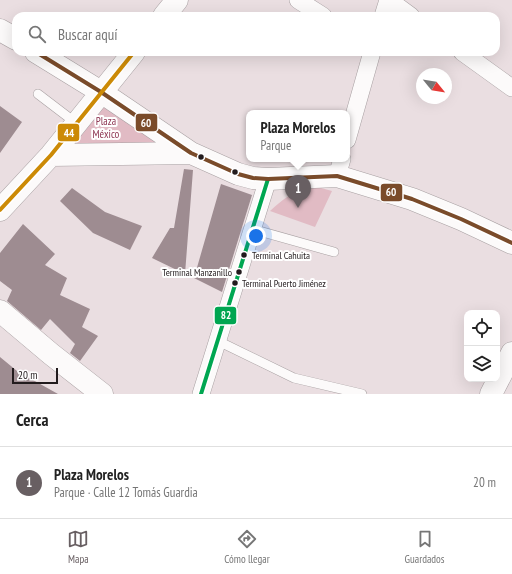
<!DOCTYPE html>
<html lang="es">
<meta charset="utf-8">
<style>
:root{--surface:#fff;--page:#f2f2f2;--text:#222;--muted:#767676;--line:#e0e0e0;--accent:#685f62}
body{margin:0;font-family:"PT Sans Narrow",sans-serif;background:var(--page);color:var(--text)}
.controls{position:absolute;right:12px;bottom:12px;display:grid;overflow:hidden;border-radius:8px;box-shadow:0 4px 16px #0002}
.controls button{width:36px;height:36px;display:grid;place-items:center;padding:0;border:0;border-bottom:1px solid var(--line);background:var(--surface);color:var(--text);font:20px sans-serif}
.compass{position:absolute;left:416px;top:68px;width:36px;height:36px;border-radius:50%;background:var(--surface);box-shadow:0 4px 16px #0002;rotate:120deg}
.scale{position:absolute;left:12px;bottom:10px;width:46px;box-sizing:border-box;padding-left:4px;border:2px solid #221b1d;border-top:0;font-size:11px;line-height:14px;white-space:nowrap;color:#221b1d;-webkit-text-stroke:3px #fff;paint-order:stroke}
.you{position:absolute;left:256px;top:236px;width:14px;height:14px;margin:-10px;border:3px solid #fff;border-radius:50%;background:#1a73e8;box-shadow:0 0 0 6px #1a73e833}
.badge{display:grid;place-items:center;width:26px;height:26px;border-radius:50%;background:var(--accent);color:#fff;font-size:13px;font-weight:700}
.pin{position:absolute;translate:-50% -33px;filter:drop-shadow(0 1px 2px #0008)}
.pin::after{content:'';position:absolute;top:21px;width:14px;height:12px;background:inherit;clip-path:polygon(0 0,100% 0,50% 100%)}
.popup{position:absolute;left:246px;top:110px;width:104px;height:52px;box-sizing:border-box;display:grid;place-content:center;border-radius:8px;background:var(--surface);filter:drop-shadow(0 1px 3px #0005);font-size:13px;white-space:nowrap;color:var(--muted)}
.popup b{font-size:15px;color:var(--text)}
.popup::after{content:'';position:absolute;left:50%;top:100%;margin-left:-8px;border:8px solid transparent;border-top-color:var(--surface)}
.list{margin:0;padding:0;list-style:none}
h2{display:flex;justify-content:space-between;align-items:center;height:52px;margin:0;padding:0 16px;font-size:17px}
h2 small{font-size:13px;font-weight:400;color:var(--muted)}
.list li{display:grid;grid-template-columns:26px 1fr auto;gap:12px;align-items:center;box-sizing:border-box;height:72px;padding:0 16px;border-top:1px solid var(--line)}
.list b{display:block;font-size:15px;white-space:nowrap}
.list p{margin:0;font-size:13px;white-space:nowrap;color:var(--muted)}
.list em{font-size:13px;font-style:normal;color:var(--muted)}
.icon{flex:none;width:22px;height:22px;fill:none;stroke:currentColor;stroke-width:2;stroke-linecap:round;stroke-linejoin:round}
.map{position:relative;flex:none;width:512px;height:394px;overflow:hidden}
.search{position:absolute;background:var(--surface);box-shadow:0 4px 16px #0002;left:12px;right:12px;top:12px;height:44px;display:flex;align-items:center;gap:10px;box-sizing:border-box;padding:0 14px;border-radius:12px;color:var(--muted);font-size:15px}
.sheet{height:124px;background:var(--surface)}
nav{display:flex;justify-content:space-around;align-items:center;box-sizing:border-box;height:56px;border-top:1px solid var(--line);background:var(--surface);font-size:11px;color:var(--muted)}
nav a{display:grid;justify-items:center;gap:2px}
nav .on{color:var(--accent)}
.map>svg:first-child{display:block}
</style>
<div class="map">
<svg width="512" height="394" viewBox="0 0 512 394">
<rect width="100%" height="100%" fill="#eadee1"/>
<path fill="#e1bbc4" d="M101,92L191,153L51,155Z
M309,187L321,188L332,191L315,227L270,211C283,199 292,192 309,187Z"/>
<path fill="#9e8c91" d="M0,106L22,122L0,153Z
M184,169L193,170L185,274L152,258L170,228H174Z
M221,184L252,195L222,292L194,278Z
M72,188L105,212L142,226L130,250L93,233L60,201Z
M23,224L55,254L45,265L67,278L60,295L90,309L82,327L98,336L80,361L70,353L75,344L50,319L41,330L7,301L12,290L0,281V253Z
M0,357L17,371L58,394H0Z"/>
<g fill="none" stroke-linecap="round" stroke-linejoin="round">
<g stroke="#a8a0a2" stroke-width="10">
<path id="lane" d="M38,94L76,123
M252,229L334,252
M218,341L294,378L362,394"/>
</g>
<g stroke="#a8a0a2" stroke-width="18">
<path id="street" d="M298,0L323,16
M389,0L411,16
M383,16L388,0
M462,52L512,88
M347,140L372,52
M337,176L342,159
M201,394L268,179"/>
</g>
<g stroke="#a8a0a2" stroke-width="23">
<path id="secondary" d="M164,16L177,0
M0,30L16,39
M36,52L101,92L191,153L238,174L253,178L268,179L337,176L412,199L461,219L512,243
M51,155L191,153
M0,210L51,155L134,52
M0,311L51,354L102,394
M491,394L512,353"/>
</g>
<use href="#lane" stroke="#fcfafa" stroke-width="9"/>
<use href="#street" stroke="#fcfafa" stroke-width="17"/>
<use href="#secondary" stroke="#fcfafa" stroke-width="22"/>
<g stroke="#fff" stroke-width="7">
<path id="bus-1" d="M201,394L268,179"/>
</g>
<g stroke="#fff" stroke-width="7">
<path id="bus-2" d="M36,52L101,92L191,153L238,174L253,178L268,179L337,176L412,199L461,219L512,243"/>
</g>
<g stroke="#fff" stroke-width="7">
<path id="bus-3" d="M0,210L51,155L134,52"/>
</g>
<use href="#bus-1" stroke="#00a651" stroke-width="4"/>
<use href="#bus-2" stroke="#7a4b2a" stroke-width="4"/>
<use href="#bus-3" stroke="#cc8a06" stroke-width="4"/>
</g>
<g fill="#221b1d" stroke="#fff" stroke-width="1.5">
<circle cx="201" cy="157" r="3.5"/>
<circle cx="235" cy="172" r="3.5"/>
<circle cx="244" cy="255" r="3.5"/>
<circle cx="239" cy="272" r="3.5"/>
<circle cx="235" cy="283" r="3.5"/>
</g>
<g text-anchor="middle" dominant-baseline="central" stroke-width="4" stroke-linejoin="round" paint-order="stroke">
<g font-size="10" fill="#221b1d" stroke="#fff" text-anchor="start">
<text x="252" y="255">Terminal Cahuita</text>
<text x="232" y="272" text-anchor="end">Terminal Manzanillo</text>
<text x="242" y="283">Terminal Puerto Jiménez</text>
</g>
<g font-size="11" fill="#8d3451" stroke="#fff">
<text x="106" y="121">Plaza<tspan x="106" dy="13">México</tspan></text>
</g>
</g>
<g stroke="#fff" stroke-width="1.5">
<rect x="135" y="113" width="23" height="19" rx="4" fill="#7a4b2a"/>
<rect x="57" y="123" width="23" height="19" rx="4" fill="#cc8a06"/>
<rect x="380" y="183" width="23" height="19" rx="4" fill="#7a4b2a"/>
<rect x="214" y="306" width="23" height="19" rx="4" fill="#00a651"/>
</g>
<g font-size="11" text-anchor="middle" font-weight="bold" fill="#fff">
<text x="146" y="127">60</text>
<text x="69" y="137">44</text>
<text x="391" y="196">60</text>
<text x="226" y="319">82</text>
</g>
</svg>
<div class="controls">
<button><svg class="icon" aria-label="locate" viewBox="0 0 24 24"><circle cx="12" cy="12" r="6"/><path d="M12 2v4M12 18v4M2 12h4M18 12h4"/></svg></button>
<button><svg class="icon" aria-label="layers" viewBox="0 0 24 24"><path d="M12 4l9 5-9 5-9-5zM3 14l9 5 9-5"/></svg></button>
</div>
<svg class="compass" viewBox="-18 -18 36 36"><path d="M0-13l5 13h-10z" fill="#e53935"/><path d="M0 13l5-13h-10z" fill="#767676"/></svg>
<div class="scale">20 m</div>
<div class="you"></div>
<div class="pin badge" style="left:298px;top:208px">1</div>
<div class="popup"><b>Plaza Morelos</b>Parque</div>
<div class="search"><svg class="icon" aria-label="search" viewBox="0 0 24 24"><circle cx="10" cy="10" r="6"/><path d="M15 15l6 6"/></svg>Buscar aquí</div>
</div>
<section class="sheet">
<h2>Cerca<small></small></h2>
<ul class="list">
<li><span class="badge">1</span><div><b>Plaza Morelos</b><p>Parque · Calle 12 Tomás Guardia</p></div><em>20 m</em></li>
</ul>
</section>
<nav>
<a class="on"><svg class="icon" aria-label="map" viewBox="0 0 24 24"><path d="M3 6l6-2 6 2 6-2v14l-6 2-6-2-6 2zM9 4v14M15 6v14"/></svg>Mapa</a>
<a><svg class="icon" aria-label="directions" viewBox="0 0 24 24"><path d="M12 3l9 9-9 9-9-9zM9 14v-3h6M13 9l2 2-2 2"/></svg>Cómo llegar</a>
<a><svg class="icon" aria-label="saved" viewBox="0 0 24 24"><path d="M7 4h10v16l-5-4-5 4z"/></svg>Guardados</a>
</nav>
